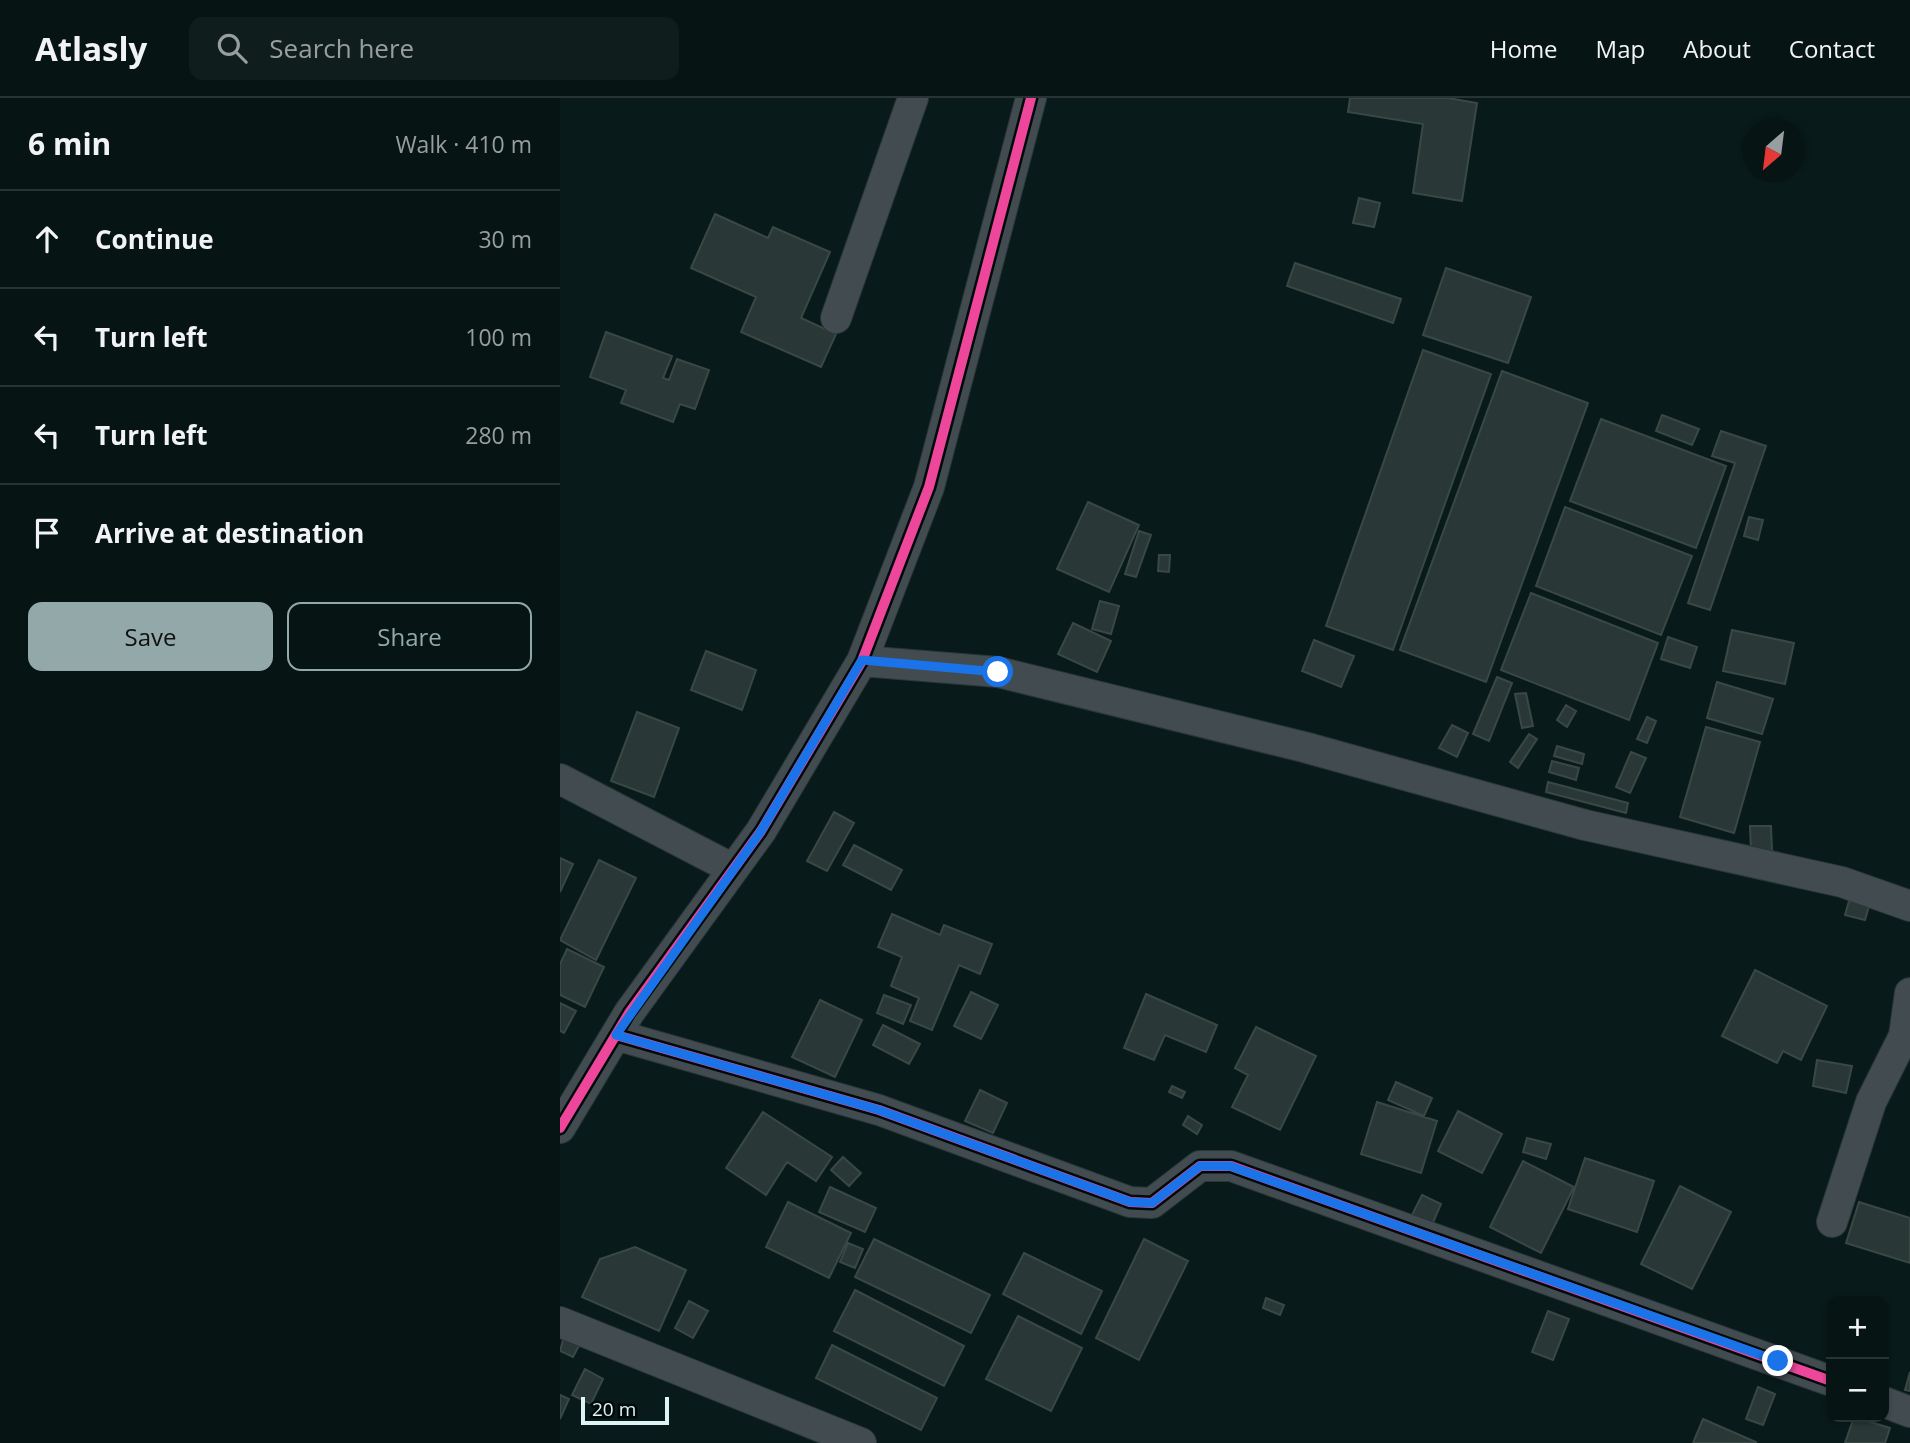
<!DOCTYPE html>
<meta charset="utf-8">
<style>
:root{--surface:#071414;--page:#101d1d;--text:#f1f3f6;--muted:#989ea0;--line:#283334;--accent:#93a8a8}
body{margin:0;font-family:"Open Sans",sans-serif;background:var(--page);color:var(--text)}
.controls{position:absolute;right:21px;bottom:21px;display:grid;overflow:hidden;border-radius:14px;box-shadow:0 2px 5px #0004}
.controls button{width:63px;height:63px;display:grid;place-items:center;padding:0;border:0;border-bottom:2px solid var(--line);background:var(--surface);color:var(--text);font:35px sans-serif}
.compass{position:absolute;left:1182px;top:21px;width:63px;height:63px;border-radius:50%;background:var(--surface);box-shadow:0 2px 5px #0004;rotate:208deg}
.scale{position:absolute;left:21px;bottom:18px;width:88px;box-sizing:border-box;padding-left:7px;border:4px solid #def4f4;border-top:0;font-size:19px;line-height:24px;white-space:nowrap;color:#def4f4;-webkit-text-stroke:5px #000a0a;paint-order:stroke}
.stop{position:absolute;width:21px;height:21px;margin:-16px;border:5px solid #1a73e8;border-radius:50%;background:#fff}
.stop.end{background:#1a73e8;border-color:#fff;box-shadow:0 2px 7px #0008}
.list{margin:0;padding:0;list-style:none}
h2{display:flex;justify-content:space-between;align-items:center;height:91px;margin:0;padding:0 28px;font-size:30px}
h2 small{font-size:23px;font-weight:400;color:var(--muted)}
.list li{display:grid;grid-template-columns:46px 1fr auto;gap:21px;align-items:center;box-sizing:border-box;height:98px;padding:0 28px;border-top:2px solid var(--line)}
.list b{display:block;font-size:26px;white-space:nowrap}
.list em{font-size:23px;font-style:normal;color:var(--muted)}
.actions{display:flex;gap:14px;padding:21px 28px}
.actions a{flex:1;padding:16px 0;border:2px solid var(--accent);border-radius:14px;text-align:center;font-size:24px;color:var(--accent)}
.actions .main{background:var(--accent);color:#111}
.icon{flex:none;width:38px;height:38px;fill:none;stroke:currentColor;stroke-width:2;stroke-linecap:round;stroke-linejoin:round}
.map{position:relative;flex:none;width:1350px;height:1345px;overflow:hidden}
header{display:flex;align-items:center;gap:42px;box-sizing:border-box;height:98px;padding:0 35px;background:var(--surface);border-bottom:2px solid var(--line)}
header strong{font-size:33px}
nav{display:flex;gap:38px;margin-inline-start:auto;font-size:24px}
.search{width:490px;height:63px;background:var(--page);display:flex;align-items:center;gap:18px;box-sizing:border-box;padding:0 24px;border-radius:14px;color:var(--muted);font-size:26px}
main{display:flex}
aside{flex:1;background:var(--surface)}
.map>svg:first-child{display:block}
</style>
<header>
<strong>Atlasly</strong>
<div class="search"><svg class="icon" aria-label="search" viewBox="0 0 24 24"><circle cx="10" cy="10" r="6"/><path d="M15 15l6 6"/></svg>Search here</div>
<nav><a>Home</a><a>Map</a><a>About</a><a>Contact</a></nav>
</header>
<main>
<aside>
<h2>6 min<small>Walk · 410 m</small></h2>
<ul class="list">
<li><svg class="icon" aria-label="ahead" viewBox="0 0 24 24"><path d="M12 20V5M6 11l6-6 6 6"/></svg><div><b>Continue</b></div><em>30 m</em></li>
<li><svg class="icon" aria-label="left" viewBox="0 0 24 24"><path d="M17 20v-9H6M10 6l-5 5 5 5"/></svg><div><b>Turn left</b></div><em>100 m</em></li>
<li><svg class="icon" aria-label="left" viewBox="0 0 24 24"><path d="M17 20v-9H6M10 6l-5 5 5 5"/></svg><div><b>Turn left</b></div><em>280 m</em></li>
<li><svg class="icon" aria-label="arrive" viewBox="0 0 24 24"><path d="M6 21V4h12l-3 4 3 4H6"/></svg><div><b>Arrive at destination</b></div></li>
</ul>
<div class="actions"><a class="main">Save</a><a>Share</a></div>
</aside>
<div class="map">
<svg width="1350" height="1345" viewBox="0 0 1350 1345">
<rect width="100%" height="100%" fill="#091a1a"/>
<path fill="#293836" stroke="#3a4845" stroke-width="2" d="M790,0H888L917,5L902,103L853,95L863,26L788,14Z
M799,100L820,105L814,129L793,125Z
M155,116L208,140L213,129L270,154L241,220L276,236L261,269L181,234L196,199L131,170Z
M735,165L841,201L833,225L727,188Z
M886,170L971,199L948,265L863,237Z
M46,234L112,258L103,280L109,282L117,261L149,272L135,311L120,306L113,324L61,305L66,292L30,279Z
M863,252L931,276L833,552L766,528Z
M942,273L1028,305L926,584L840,552Z
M1102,317L1139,331L1132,347L1096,333Z
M1041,321L1166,368L1136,450L1010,403Z
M1161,333L1206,348L1150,512L1128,505L1175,365L1152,358Z
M528,404L579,427L549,494L497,471Z
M1005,409L1132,458L1101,537L976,488Z
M1189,419L1203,422L1198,442L1184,438Z
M579,433L591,437L576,479L565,476Z
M599,457H610L609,474L598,473Z
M971,495L1098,545L1069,622L941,572Z
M540,503L559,508L551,536L532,531Z
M513,525L551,543L537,574L498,556Z
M1172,532L1234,545L1225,586L1163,573Z
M1108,539L1137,549L1130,570L1101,561Z
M754,542L794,558L781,589L742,573Z
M146,553L196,572L182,612L131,592Z
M937,579L952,585L929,643L913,636Z
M1157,584L1213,601L1202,636L1147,620Z
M966,595L973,628L962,630L955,596Z
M1006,607L1016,613L1007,629L997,622Z
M77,614L119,630L94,699L51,683Z
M1087,619L1096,623L1087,645L1077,641Z
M892,627L908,635L897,659L879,650Z
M1146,629L1200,644L1174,735L1120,719Z
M969,636L977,641L958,670L950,664Z
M997,648L1024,656L1022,666L994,658Z
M1071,654L1086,660L1070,695L1056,689Z
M992,663L1019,670L1016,682L989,674Z
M988,684L1068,705L1066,715L986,694Z
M274,714L294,725L267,773L247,763Z
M1190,728H1211L1212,753L1191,754Z
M294,747L342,772L331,792L283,767Z
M0,760L13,766L0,794Z
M39,762L76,780L36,862L0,842Z
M1289,803L1309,808L1305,822L1285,817Z
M332,816L380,837L384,827L432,846L420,876L399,867L372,932L350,923L359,900L331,888L342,859L318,849Z
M7,851L44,869L25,909L0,897V866Z
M1195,872L1267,908L1241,962L1223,953L1217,965L1162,938Z
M411,894L438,907L421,941L394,928Z
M586,896L657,927L646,954L605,937L594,962L564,950Z
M324,897L351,907L343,926L317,915Z
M260,902L302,922L275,979L232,959Z
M0,905L16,913L4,935L0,933Z
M323,927L360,946L349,966L313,947Z
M696,929L756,958L720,1032L672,1009L688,977L675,970Z
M1257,962L1292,968L1286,995L1253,988Z
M836,984L872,1000L864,1018L828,1002Z
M612,988L625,994L622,1000L609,994Z
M420,992L447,1005L433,1035L405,1023Z
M817,1004L877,1023L861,1075L801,1056Z
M898,1013L942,1036L922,1075L878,1053Z
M203,1014L272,1059L256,1083L227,1064L206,1097L166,1070Z
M628,1018L642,1027L637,1036L623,1027Z
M967,1040L991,1046L986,1061L963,1054Z
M283,1059L301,1075L289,1088L271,1072Z
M1025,1060L1094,1083L1077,1134L1008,1111Z
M963,1063L1014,1089L981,1155L930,1129Z
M1120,1088L1171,1114L1132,1191L1081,1166Z
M270,1089L316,1110L305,1134L259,1114Z
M862,1097L881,1106L872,1127L852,1117Z
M228,1104L291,1135L269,1180L206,1149Z
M1299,1104L1350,1120V1165L1286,1145Z
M314,1141L430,1197L411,1235L295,1179Z
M584,1141L628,1163L579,1262L536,1240Z
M288,1145L303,1151L295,1170L280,1164Z
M75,1149L126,1172L99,1233L22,1199L40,1161Z
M464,1155L542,1193L521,1236L443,1196Z
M295,1192L404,1248L384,1288L274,1233Z
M706,1200L724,1207L720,1217L703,1210Z
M129,1203L148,1213L133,1240L115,1230Z
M988,1213L1009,1221L993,1262L972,1254Z
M458,1218L522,1250L491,1313L426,1281Z
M5,1235L21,1244L13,1259L0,1253Z
M272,1247L377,1300L361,1332L256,1280Z
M25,1271L43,1281L31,1306L12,1297Z
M1350,1274V1293L1345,1292Z
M1198,1289L1215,1296L1203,1327L1186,1321Z
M0,1297L9,1301L0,1321Z
M1294,1319L1330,1330L1325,1345H1285Z
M1143,1321L1196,1344L1195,1345H1133Z"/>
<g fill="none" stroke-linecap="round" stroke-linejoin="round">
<g stroke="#293737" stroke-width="32">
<path id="minor" d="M276,220L353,0
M302,563L438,574L744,649L1025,727L1282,784L1350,808
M0,681L173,771
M56,937L319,1012L570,1104L592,1105L640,1068H671L1271,1283
M0,1030L69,915L201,733L302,563L369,389L471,0
M1272,1124L1311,1004L1344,938L1350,895
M0,1224L301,1345
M1324,1304L1350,1314"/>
</g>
<use href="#minor" stroke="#424c50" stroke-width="30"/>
<g stroke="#000a0a" stroke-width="15">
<path id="cycleway" d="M56,937L319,1012L570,1104L592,1105L640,1068H671L1271,1283
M0,1030L69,915L201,733L302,563L369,389L471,0"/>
</g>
<use href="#cycleway" stroke="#ed469a" stroke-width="10"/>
</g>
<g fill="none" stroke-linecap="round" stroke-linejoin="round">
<path stroke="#1a73e8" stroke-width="9" d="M438,574L302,562L201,733L56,937L319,1012L570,1104L592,1105L640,1068H670L1218,1263"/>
</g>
</svg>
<div class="controls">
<button>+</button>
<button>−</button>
</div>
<svg class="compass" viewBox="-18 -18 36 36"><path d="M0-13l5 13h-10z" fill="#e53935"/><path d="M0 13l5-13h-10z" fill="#989ea0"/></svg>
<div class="scale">20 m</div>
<div class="stop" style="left:438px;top:574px"></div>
<div class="stop end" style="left:1218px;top:1263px"></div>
</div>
</main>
